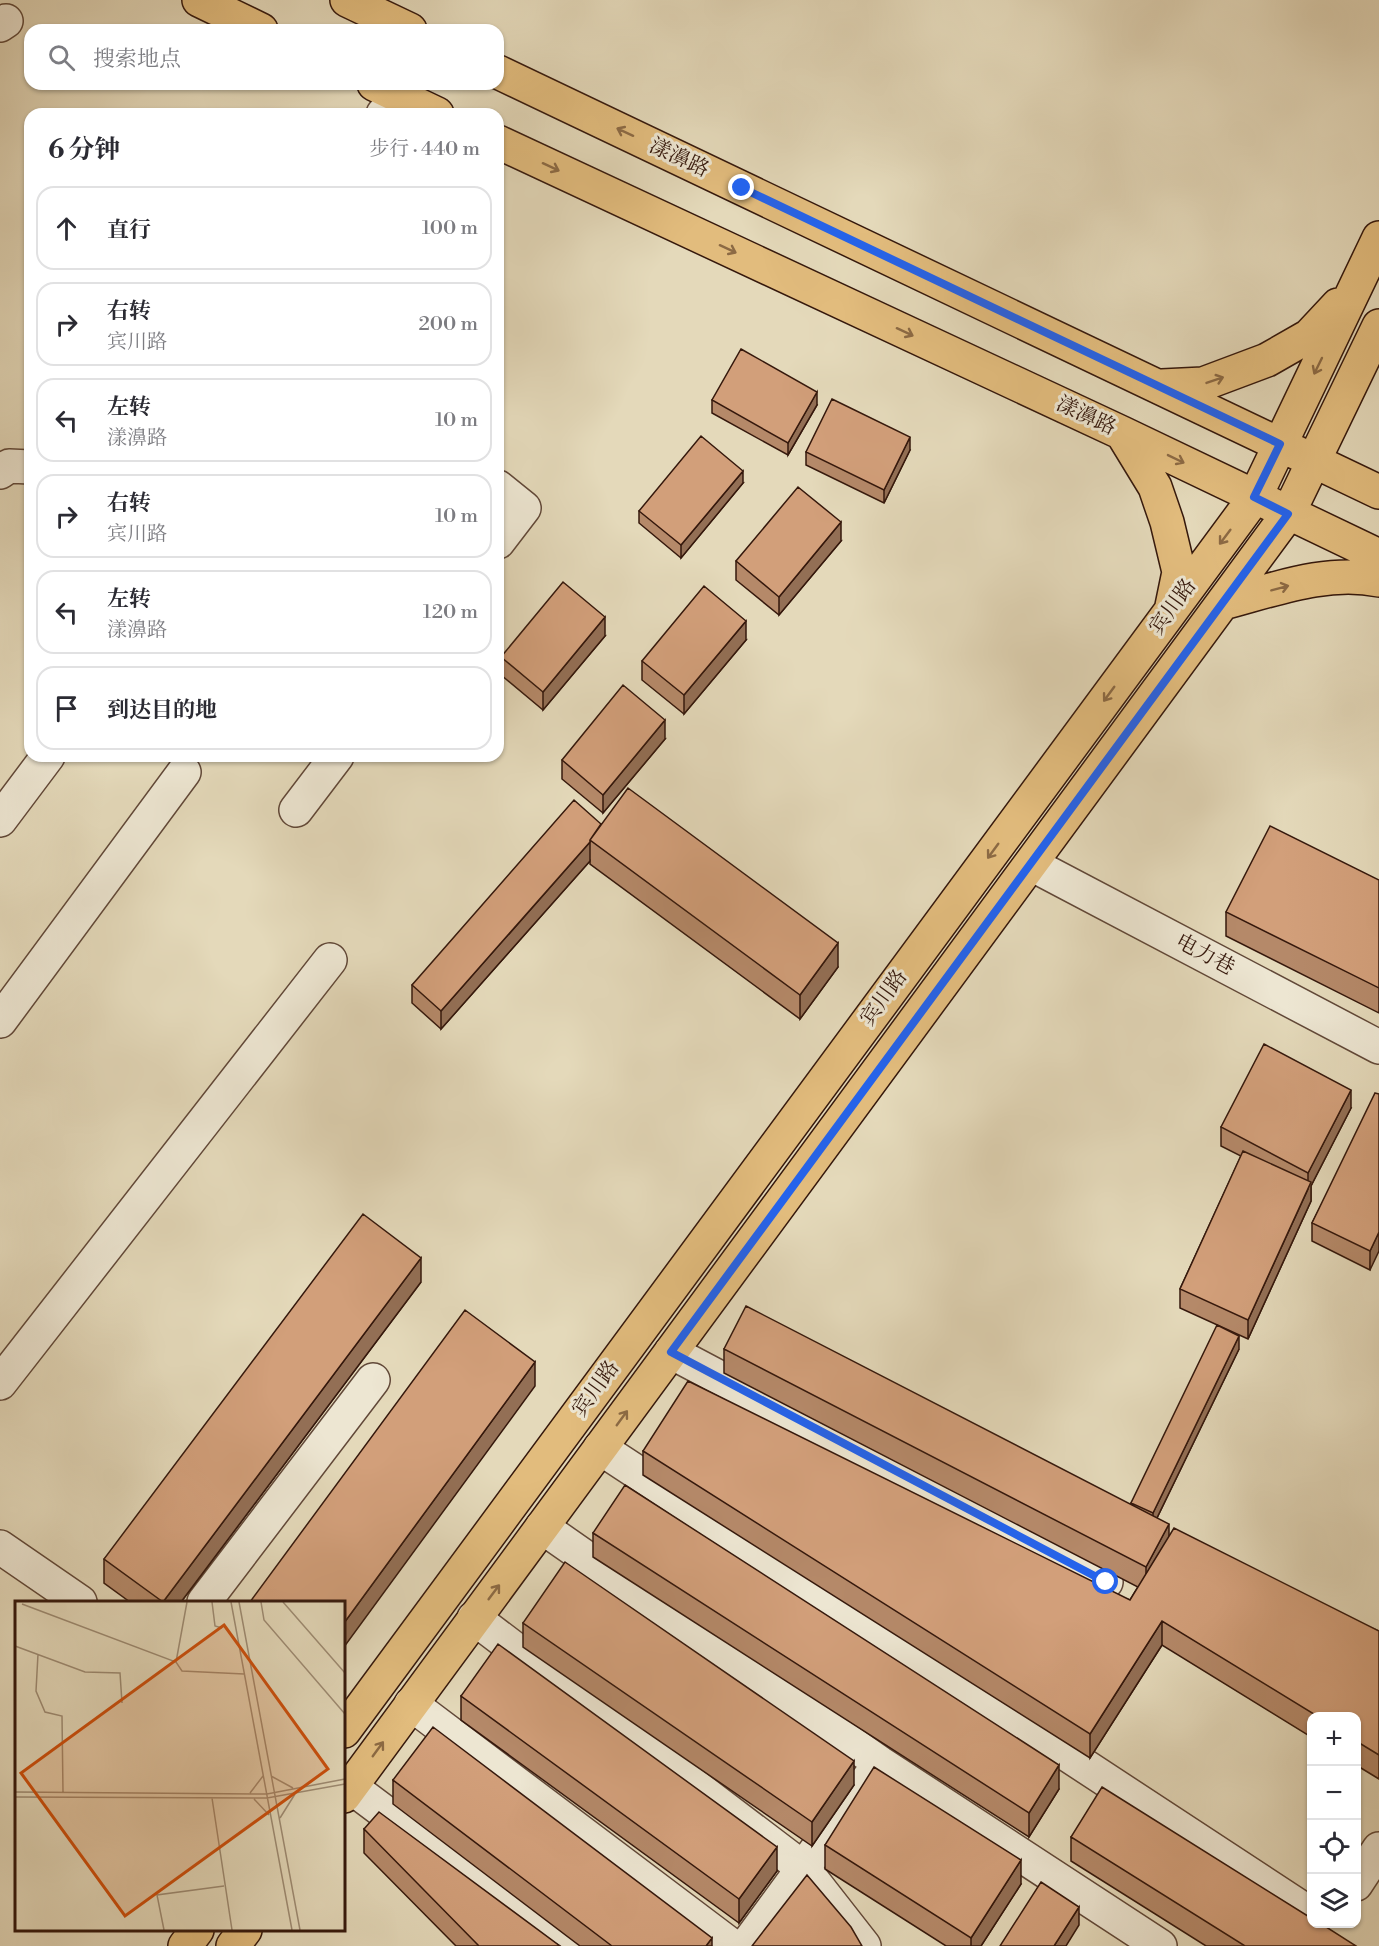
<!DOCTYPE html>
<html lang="zh">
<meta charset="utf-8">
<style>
:root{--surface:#fff;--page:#f2f2f3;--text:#2b2b33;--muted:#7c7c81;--line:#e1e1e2}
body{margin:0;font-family:"Libre Bodoni","Noto Serif SC",serif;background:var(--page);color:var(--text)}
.controls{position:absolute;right:18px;bottom:18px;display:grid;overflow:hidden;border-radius:12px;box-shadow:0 2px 4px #0004}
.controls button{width:54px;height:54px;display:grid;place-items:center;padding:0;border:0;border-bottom:2px solid var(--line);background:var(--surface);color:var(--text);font:30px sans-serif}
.stop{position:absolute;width:18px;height:18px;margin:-14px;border:4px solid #2563eb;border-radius:50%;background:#fff}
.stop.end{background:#2563eb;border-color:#fff;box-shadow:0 2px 6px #0008}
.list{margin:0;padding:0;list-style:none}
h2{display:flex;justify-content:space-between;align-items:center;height:78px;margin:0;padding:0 24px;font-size:26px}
h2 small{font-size:20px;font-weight:400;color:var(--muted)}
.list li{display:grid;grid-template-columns:39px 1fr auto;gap:18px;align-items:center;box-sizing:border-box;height:84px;margin:0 12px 12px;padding:0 12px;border:2px solid var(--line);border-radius:18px}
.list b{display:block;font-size:22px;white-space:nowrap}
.list p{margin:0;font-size:20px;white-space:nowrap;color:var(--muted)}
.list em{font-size:20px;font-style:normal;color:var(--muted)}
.icon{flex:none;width:33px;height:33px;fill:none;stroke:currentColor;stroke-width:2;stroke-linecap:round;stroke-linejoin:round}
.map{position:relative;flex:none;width:1379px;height:1946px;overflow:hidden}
.search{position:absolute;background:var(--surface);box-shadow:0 2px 4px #0004;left:24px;top:24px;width:480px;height:66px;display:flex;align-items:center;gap:15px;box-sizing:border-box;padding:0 21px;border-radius:18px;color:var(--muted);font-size:22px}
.panel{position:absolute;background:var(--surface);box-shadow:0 2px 4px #0004;left:24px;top:108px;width:480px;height:654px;border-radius:18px}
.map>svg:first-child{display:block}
</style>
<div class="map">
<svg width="1379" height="1946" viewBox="0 0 1379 1946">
<rect width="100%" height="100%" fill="#e4d9ba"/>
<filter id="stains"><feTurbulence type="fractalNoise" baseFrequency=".00333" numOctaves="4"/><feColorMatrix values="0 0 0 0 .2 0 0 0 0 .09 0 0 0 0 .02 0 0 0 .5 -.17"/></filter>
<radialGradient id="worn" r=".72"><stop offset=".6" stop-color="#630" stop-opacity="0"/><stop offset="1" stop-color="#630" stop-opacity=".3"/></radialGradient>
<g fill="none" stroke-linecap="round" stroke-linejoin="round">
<g stroke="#614838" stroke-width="36">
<path id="minor" d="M0,25L6,21
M383,114L398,96
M0,472L9,466L30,467
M498,487L524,508L498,542
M296,810L337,756
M0,820L48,756
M1031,864L1379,1047
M0,1021L184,772
M671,1352L1106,1582
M0,1383L330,960
M600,1448L1312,1915
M542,1527L880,1763L1160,1946
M0,1547L80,1602
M204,1602L373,1380
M474,1618L803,1868L864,1946
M411,1704L732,1946
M351,1787L563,1946
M1356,1884L1379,1849
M746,1946L880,1763"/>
</g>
<g stroke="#35180c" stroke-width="36">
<path id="major" d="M199,0L261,30
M347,0L410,30
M498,72L1379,492
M374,84L437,114
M498,142L1122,433L1379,556
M1162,386L1203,384L1267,360L1309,336L1338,305
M1122,433L1155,487L1167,522L1179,572L1172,606
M1223,603C1273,590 1327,569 1379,580
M344,1731L1255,497L1379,238
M344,1796L1288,514L1379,326
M185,1946L197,1930
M233,1946L245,1930"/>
</g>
<use href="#minor" stroke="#ede6d2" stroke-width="33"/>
<use href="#major" stroke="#e2bc7d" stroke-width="33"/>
</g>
<path fill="#b58969" stroke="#35180c" stroke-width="1.5" d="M712,400L817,405L788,455L712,413Z
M910,450L884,503L806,465V452Z
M743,483L681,558L639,523V511Z
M841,541L779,615L736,580V561Z
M605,636L543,710L501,675V657Z
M746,640L684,714L642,680V661Z
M665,739L603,813L562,779V760Z
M601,824L838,967L800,1019L590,864V861L441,1029L412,1003V985Z
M1379,880V1013L1226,936V912Z
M1379,1094L1370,1270L1312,1241V1223Z
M1351,1108L1311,1186V1201L1248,1339L1180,1308V1289L1241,1156L1221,1146V1127Z
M421,1282L181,1602H130L104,1583V1559Z
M724,1349L1131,1505V1503L1239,1349L1157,1518L1169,1537L1379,1631V1779L1356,1765V1716H1311V1737L1162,1645L1090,1758L643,1475V1451L1130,1600L1138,1587L724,1373Z
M593,1533L1059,1789L1029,1837L593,1557Z
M523,1623L854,1785L812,1846L523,1647Z
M461,1696L777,1871L739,1923L461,1720Z
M393,1780L712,1946H580L393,1804Z
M364,1829L560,1946H456L364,1853Z
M1071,1837L1356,1946H1206L1071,1861Z
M825,1845L1021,1884L981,1946H946L825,1869Z"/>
<path fill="#936f55" stroke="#35180c" stroke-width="1.5" d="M817,392V405L788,455V443Z
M910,437V450L884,503V490Z
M743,471V483L681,558V545Z
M841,522V541L779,615V597Z
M605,617V636L543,710V692Z
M746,621V640L684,714V695Z
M665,720V739L603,813V795Z
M590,842V861L441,1029V1011Z
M838,943V967L800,1019V995Z
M1351,1090V1108L1311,1186V1201L1248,1339V1320L1308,1189V1173Z
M1379,1232V1251L1370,1270V1251Z
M421,1258V1282L181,1602H163Z
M1239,1336V1349L1153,1526V1513Z
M535,1362V1386L344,1647V1623Z
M1169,1524V1548L1146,1592V1567Z
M1162,1621V1645L1090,1758V1734Z
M854,1761V1785L812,1846V1822Z
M1059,1765V1789L1029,1837V1813Z
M777,1847V1871L739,1923V1899Z
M1021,1860V1884L981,1946H971V1938Z
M1079,1907V1925L1066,1946H1054Z
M712,1938V1946H706Z"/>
<path fill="#d29f7a" stroke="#35180c" stroke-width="1.5" d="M741,349L817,392L788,443L712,400Z
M832,399L910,437L884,490L806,452Z
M701,436L743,471L681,545L639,511Z
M798,487L841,522L779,597L736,561Z
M563,582L605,617L543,692L501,657Z
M704,586L746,621L684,695L642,661Z
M623,685L665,720L603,795L562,760Z
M628,788L838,943L800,995L590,840Z
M574,800L601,824L590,840V842L441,1011L412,985Z
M1270,826L1379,880V988L1226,912Z
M1264,1044L1351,1090L1308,1173L1221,1127Z
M1375,1093L1379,1094V1232L1370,1251L1312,1223Z
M1243,1151L1311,1182L1248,1320L1180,1289Z
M363,1214L421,1258L163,1602L104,1559Z
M746,1306L1169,1524L1146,1567L724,1349Z
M465,1310L535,1362L344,1623V1602H250Z
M1217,1325L1239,1336L1153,1513L1131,1503Z
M688,1381L1130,1600L1174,1528L1379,1631V1755L1356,1741V1716H1317L1162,1621L1090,1734L643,1451Z
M625,1485L1059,1765L1029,1813L593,1533Z
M565,1562L854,1761L812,1822L523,1623Z
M498,1644L777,1847L739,1899L461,1696Z
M433,1727L712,1938L706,1946H612L393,1780Z
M874,1767L1021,1860L971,1938L825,1845Z
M1102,1787L1311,1918V1923H1320L1356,1946H1245L1071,1837Z
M379,1812L560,1946H479L364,1829Z
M807,1875L851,1927L862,1946H752Z
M1041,1882L1079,1907L1054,1946H1000Z"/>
<defs><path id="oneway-shaft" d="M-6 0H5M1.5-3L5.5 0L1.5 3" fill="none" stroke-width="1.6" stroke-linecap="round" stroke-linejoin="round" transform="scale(1.5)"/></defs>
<g stroke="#8c6a44">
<use href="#oneway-shaft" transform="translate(625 132) rotate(-155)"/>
<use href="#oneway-shaft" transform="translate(551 167) rotate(25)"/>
<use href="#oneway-shaft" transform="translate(728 249) rotate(25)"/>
<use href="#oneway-shaft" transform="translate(905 332) rotate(25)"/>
<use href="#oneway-shaft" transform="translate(1318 366) rotate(116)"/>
<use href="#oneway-shaft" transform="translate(1215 380) rotate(-19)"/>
<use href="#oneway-shaft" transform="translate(1176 459) rotate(26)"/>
<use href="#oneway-shaft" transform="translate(1225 537) rotate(127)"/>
<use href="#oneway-shaft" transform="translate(1280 588) rotate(-15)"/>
<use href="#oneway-shaft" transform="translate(1109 694) rotate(126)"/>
<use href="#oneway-shaft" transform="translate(993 851) rotate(126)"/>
<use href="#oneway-shaft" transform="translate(622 1418) rotate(-54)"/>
<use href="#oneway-shaft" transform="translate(494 1592) rotate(-53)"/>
<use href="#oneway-shaft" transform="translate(378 1749) rotate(-54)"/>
</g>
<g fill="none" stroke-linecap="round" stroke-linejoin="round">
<path stroke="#2563eb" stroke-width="8" d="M742,188L1280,444L1254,497L1288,514L671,1352L1106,1582"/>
</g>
<g text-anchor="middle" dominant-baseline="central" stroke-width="6" stroke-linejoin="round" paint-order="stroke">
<g font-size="21" fill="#35180c" stroke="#ede6d2">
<text transform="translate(679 158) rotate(25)">漾濞路</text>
<text transform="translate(1086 416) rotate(25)">漾濞路</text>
<text transform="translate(1173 607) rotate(-54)">宾川路</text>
<text transform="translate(1205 955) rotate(28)">电力巷</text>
<text transform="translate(884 998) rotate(-54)">宾川路</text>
<text transform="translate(596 1389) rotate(-54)">宾川路</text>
</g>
</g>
<g transform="translate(15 1601)">
<rect width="330" height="330" fill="#e4d9ba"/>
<path fill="none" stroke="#9e8c74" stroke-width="1.5" d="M197,1L200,25L207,27M216,1L277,329M224,1L285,329M246,1L249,19L330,113M268,1L330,72M7,3L161,61L167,70L229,73M0,45L70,71L105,72L107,102M23,53L21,90L30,111L47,115L48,191M161,61L172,1M256,175L278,187M0,191L252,193L330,178M235,192L248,175M0,196L252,197L330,183M197,197L217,329M239,198L254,214M265,217L280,193M149,329L142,294L209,285"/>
<path fill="#cd4f0c" fill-opacity="0.15" stroke="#cd4f0c" stroke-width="3" d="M209,24L313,168L110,315L6,172Z"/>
<rect width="330" height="330" fill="none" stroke="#35180c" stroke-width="3"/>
</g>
<rect width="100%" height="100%" filter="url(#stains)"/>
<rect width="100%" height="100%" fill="url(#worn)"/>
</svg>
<div class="controls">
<button>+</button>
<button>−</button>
<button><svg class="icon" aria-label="locate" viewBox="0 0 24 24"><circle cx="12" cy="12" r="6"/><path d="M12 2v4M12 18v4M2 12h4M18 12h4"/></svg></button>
<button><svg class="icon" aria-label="layers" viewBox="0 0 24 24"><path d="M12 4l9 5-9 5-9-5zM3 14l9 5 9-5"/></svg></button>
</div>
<div class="stop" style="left:1106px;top:1582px"></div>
<div class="stop end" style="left:742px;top:188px"></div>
<div class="search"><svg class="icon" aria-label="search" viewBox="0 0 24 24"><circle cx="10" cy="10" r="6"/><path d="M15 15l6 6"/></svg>搜索地点</div>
<section class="panel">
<h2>6 分钟<small>步行 · 440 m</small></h2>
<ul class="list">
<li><svg class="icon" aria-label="ahead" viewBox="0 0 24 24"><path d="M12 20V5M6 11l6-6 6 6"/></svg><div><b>直行</b></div><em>100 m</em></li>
<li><svg class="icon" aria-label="right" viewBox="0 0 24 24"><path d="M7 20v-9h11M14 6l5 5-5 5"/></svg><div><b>右转</b><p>宾川路</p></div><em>200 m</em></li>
<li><svg class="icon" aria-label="left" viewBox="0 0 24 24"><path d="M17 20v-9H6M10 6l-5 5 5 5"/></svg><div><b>左转</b><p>漾濞路</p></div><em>10 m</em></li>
<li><svg class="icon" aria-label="right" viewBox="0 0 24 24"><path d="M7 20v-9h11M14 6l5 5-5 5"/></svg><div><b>右转</b><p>宾川路</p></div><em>10 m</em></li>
<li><svg class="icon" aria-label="left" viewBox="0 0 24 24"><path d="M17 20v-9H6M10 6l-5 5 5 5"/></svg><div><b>左转</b><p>漾濞路</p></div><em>120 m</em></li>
<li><svg class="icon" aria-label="arrive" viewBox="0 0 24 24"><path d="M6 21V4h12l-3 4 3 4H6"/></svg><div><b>到达目的地</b></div></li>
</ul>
</section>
</div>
